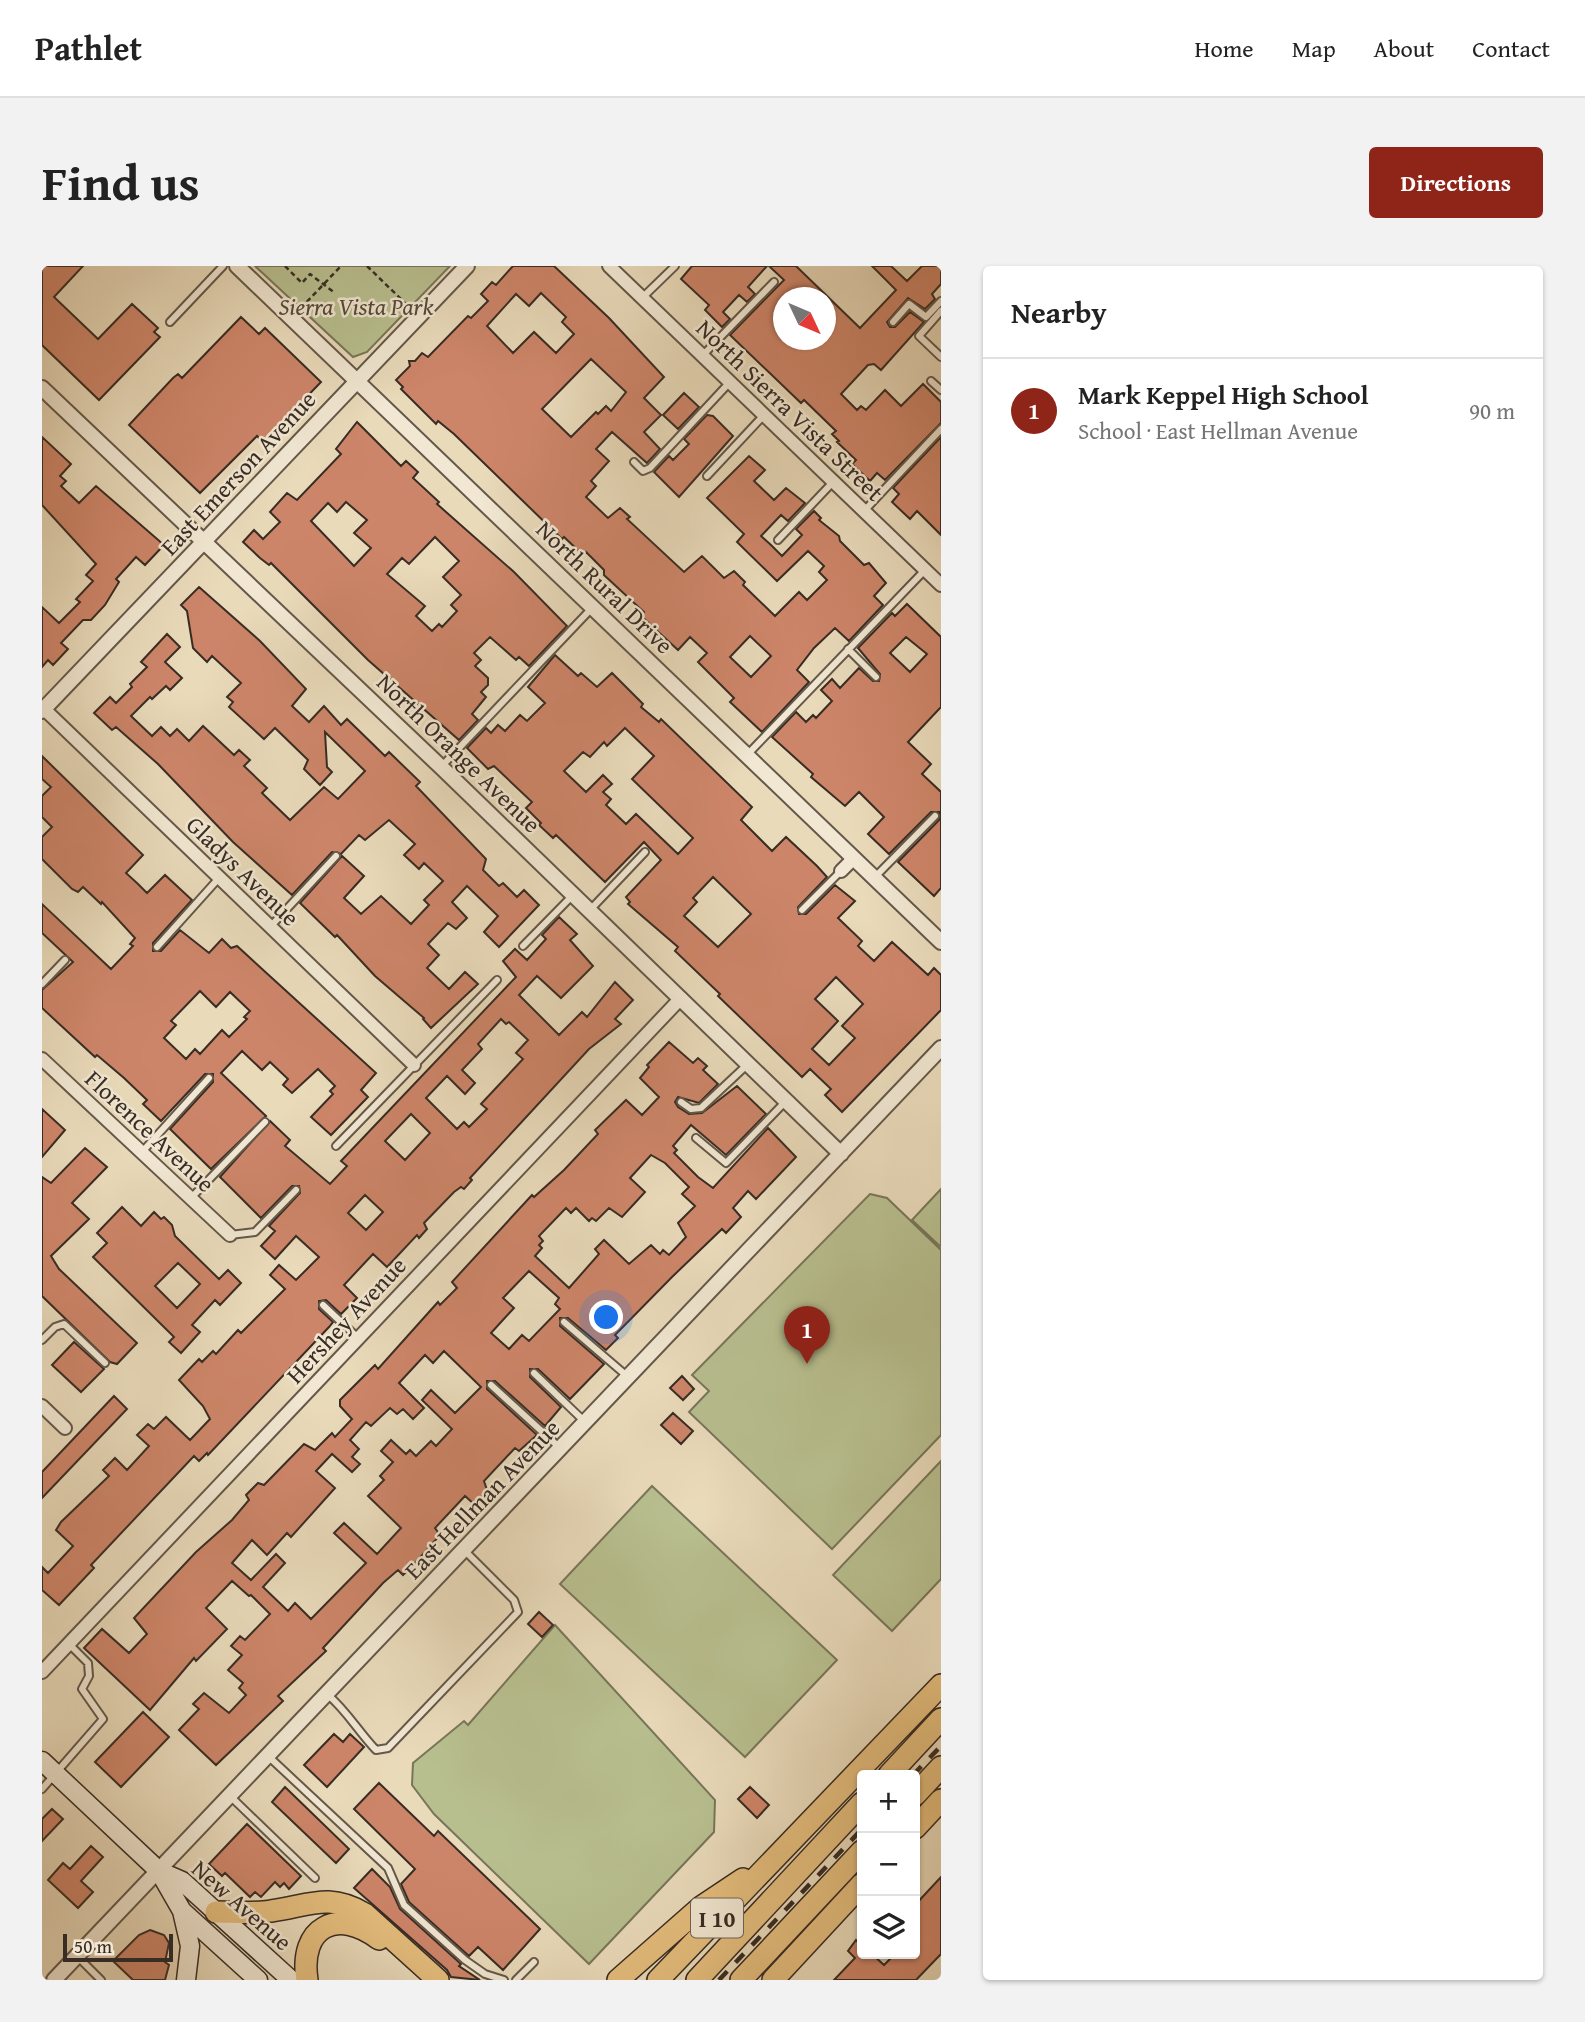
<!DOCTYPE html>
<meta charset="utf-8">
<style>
:root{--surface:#fff;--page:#f2f2f2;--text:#222;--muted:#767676;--line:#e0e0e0;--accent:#8f2418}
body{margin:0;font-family:"Gentium Book Plus",serif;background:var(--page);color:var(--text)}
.controls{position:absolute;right:21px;bottom:21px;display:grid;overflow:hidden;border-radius:7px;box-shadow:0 2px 5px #0004}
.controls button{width:63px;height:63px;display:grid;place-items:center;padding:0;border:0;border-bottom:2px solid var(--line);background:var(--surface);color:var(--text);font:35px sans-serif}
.compass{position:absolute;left:731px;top:21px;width:63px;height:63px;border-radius:50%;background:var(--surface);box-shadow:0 2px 5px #0004;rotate:134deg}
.scale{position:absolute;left:21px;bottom:18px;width:110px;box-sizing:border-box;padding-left:7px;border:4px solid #382c24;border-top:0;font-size:19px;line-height:24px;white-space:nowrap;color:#382c24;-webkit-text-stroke:5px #f1e7d2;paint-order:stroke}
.you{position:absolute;left:565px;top:1052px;width:24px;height:24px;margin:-18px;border:5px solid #fff;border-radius:50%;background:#1a73e8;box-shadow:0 0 0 10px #1a73e833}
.badge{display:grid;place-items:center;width:46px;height:46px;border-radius:50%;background:var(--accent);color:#fff;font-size:23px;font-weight:700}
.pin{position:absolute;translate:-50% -58px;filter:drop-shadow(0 2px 4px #0008)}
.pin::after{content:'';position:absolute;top:37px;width:24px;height:21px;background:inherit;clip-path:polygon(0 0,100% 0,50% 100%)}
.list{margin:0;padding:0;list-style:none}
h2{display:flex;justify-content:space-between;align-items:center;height:91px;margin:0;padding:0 28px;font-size:30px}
h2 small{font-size:23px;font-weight:400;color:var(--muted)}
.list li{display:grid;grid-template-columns:46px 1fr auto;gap:21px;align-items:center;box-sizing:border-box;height:105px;padding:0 28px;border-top:2px solid var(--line)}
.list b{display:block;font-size:26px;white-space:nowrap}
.list p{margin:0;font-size:23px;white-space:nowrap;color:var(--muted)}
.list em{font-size:23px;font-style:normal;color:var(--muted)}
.icon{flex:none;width:38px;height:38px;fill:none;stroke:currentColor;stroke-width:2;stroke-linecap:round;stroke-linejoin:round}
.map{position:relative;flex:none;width:899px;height:1714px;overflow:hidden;border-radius:7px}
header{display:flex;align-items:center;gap:42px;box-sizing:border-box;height:98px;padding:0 35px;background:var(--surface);border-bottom:2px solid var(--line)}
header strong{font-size:33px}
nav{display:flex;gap:38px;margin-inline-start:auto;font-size:24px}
.intro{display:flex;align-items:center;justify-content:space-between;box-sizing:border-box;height:168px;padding:0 42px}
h1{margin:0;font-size:49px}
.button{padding:18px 32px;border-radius:7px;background:var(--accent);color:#fff;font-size:24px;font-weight:700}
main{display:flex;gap:42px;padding:0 42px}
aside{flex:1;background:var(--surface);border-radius:7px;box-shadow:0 2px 5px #0004}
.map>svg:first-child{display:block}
</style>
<header>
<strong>Pathlet</strong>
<nav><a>Home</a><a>Map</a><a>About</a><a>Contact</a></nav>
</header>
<div class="intro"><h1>Find us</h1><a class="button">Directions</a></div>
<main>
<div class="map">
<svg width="899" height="1714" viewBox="0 0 899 1714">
<rect width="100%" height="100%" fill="#e9daba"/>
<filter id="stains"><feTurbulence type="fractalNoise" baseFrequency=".00286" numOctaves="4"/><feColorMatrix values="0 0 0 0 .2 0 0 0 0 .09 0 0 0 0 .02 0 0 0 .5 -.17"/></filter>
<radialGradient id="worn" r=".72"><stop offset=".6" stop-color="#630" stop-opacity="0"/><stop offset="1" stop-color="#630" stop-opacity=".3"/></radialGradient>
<path fill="#b8bf8f" stroke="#78765a" stroke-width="2" d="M213,0H408L325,86L311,91Z
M899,923V981L870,954Z
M828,928L845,932L899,984V1169L790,1283L647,1146L667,1125L650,1109Z
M899,1195V1313L850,1365L791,1309Z
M610,1220L795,1394L703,1491L518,1318Z
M513,1359L673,1534L672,1566L547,1698L392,1548L370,1519L371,1497L422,1455L426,1459Z"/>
<path fill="#cd8569" stroke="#382c24" stroke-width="2" fill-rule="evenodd" d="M0,0H41L12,31L56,73L90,38L116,62L112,66L118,71L57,134L0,79Z
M471,0H512L567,52L622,111L602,132L619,149L602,166L618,183L605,197L570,166L554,183L567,195L549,215L554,220L544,231L566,252L578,242L588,251L585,253L642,306L660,290L682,312L692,305L703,316L701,319L733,350L757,326L765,334L785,314L777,306L782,300L766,285L735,315L695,276L702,268L665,232L707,190L723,204L712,215L732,234L744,222L763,237L746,255L739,249L719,270L729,279L740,290L760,269L754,263L772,245L779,252L777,254L797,270L798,275L822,299L827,297L844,317L832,330L841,339L807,375L793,362L772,382L755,404L767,416L720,466L688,436L692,432L656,396L665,387L648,371L636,384L599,350L602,346L562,309V304L544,286L541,289L522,271L520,273L412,168L396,155L394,158L359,123L361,121L354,114L368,100L367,95H373L380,87L386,91L426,50L429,52L446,35L439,28L450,16L454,19ZM499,27L524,51L520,56L532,68L514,87L492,66L471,87L445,60L474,28L487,40ZM549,93L584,126L569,145L564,140L556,148L554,146L529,171L500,143ZM708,370L729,390L709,411L688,391Z
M650,0H725L706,21L713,28L705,36L697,29L681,46L688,53L680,61L663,44L667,39L639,13Z
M727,0H754L818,62L854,24L830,0H849L865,15L880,0H899V18L890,28L893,33L883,43L866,32L845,56L848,61H853L868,46L882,56L839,104L832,98L826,99L799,128L815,144L819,140L824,144L843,124L859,140L881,118L899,136V157L843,214L835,207L828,215L810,198L814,194L795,176L797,175L790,168L794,165L762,134L759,137L688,69L742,14ZM741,32H783V74H741Z
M199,51L217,68L223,62L279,116L221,176L215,170L158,227L87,159L131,112L136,108L140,112Z
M642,127L657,141L636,163L621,149Z
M665,149L671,150L691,170L637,231L612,206L627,190L631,194L647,178L642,173Z
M315,156L359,200L364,195L376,206L371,212L397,236L395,238L472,306L525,360L487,400L477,391L474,394L448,371L432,387L439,394L433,400L446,412V419L439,426L444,431L430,448L436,454L417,474L326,394L229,297L227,299L218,292L201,276L212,264L221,273L238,256L228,246L245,227L255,234L299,188L294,183ZM304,236L325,254L312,267L329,282L312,300L269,255L286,237L295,246ZM393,271L417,295L401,311L419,329L409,339L415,345L400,361L397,358L390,365L374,350L383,340L345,308L360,292L367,298Z
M0,171L29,198L18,210L24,215L19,220L37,237L54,220L122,279L103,299L94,291L74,313L77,316L63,339L49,354H41L19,377L26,383L11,399L6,394L0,401V341L17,357L38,336L34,333L51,315L44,309L54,298L0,239Z
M899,171V269L875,245L868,253L850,236L857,228L851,222Z
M157,321L218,375L264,423L250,440L267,456L282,440L299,459L305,453L343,490L347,486L378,516L374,520L444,593L441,604L457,620L461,617L475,631L482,624L497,639L457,681L442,666L456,650L425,620L410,636L425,652L414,663L406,657L386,678L397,689L385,702L407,723L423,706L436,718L389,762L381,753L382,752L333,710L295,669L293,671L258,637L300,590L322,610L302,632L319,648L339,630L369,658L387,639L382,634L401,615L382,597L377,603L362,589L373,578L347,554L323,574L317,569L299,588L290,586L250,629L191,576L116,498L74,461L70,464L52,447L68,431L74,437L90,421L88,418L105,401L99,396L125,368L138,381L123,396L140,412L128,424L124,420L110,433L108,431L89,450L110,470L119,461L128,470L135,463L147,475L161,460L192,489L197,484L208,494L202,500L225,522L220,527L248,554L282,521L296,533L323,505L283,466L285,501L290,506L278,519L262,503L266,494L233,462L222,473L187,441L191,436L185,431L199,417L170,390L165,396L151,382L145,345L139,339Z
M865,338L899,371V441L866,476L889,498L880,508L899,526V622L892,630L856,596L897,554V546H889L847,588L826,568L842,551L817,526L803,540L769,511L771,508L730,471L754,446L764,456L771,449L774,452L790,435L779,424L790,413L798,422L817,402L831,415H837L838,408L816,382L850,347L853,350ZM864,371L885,388L868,406L848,387Z
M513,389L536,410L539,407L555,421L570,407L601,438L599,441L617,456L619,453L710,541L699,554L730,585L744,571L775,600L785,611L756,641L757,648H764L793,619L813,635L796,652L820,675L816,680L832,695L850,676L886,709L892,702L899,709V744L800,846L783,829L789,823L768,803L760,811L676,730L678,728L633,685L636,681L586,638L588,636L584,631L619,594L602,576L563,616L514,569L511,572L497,559L499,557L484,542L490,536L452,500L446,503L425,482L444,462L449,467L456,459L463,465L478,449L485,455L503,437L486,421ZM583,462L612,490L590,513L651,572L636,588L594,548L584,558L564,539L569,533L561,526L570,518L561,509L544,526L522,505L541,486L548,491L562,476L565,480ZM671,611L709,648L676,681L642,650L655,636L651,632ZM794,711L821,738L800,760L813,772L787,799L770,783L796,755L773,733Z
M0,490L101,589L84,607L96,618L105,627L123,609L150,634L111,677V685H119L138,664L167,687L180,673L189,682L195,680L334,807L319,824L326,831L289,869L269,851L291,828L288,825L293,820L276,803L250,827L241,819L246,813L228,796L220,804L200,785L179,807L224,850L169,903L128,863L171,816V808H163L119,855L101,838L105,834L82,812L55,789L53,791L0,742V724L31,696L0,667V638L69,703L91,680L88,678L93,672L60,636L59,638L41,621L36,626L30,623L0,593V571L10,561L0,551V530L9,521L0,513ZM158,725L174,741L188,726L208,745L202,751L205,753L187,771L180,764L158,788L153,783L144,793L122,772L134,759L129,755Z
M517,651L535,668L528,674L551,700L519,732L495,710L477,729L517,769L540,746L545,751L573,716L591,734L573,753L579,758L547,783L428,912L430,914L422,923L419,921L412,926L382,957L385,963L377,972L375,969L345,1001L331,988L302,1019L315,1032L299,1048L284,1034L277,1035V1043L291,1056L287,1061L166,1189L165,1187L157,1195L152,1190L49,1299L52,1302L17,1339L0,1324V1301L6,1307L31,1280L14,1264L19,1256L67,1210L61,1204L73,1192L85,1204L107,1180L95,1169L106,1158L112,1163L124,1151L148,1174L168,1153L161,1140L137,1114L157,1093L160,1096L171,1085L174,1088L196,1064L199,1067L243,1023L228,1009L237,999L254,1014L277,991L254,970L233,993L219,980L233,965L227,960L258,927L257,920H250L219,952L178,911L228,855L248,874L243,880L288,918L305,900L299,895L474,711L461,695L473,683L485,694L504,673L500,669ZM459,753L464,758L467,756L486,774L474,787L481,793L439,838L445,843L427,861L422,856L415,863L384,832L405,810L423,828L433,817L420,804L440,783L436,778ZM369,848L388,867L363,894L343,875ZM323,929L341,946L324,964L306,947Z
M627,776L651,797L656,792L665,800L661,804L676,818L657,837L636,831L633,836L636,841L647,848L660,847L695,820L724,848L684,889L649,859L631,880L635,884L632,887L656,911L671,922L726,862L754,891L714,933L706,925L691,942L699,951L684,967L680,963L630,1011L573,1069L576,1072L564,1084L526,1052H518V1060L562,1098L528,1133L496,1103H488V1111L519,1141L503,1160L453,1115H445V1123L495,1169L477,1185L473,1182L442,1215L445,1224L433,1239L423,1230L393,1262L398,1269L375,1295L361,1309L356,1304L341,1317L281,1382L284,1385L236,1430L241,1435L174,1499L137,1464L157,1443L151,1438L162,1427L187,1447L204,1429L197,1422L201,1417L186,1404L200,1389L189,1380L198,1370L203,1374L228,1348L209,1329L207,1330L190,1315L164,1342L185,1363L154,1395L152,1392L108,1444L42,1382L60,1363L87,1387L105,1368L92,1352L154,1286L190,1254L207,1234L204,1229L216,1217L222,1219L262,1178L273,1184L290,1167L293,1171L310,1153L298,1140V1134L333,1099L336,1103L396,1036L398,1039L415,1022L410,1016L490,929L492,931L522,904L556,868L553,864L584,834L600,849L617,831L598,812L607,801L605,799ZM609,889L623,897L647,921L640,928L653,940L636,957L644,971L627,989L621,984L618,988L609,979L587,998L562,974L553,983L557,988L527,1022L493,990L500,982L497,979L501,975L497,970L524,942L529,947L534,942L547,955L550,952L554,955L567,942L580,951L603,926L588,912ZM487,1005L517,1032L513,1038L518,1043L487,1075L480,1069L467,1083L449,1067L472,1042L461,1032ZM402,1085L439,1121L413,1147L389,1124L380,1134L410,1163L394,1180L389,1175L374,1190L368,1184L364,1188L349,1174L339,1185L351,1196L338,1210L342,1214L326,1230L359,1262L335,1288L302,1257L292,1267L324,1297L269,1353L253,1337L246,1345L221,1321L243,1297L234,1288L209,1314L190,1297L210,1274L225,1289L245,1267L249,1271L293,1222L274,1205L290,1188L310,1206L318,1198L310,1191L317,1183L308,1174L324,1156L329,1160L348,1142L355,1148L361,1143L371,1153L382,1142L357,1117L383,1089L391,1097Z
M0,843L23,864L0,891Z
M43,882L65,901L30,937L47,953L9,990L17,1003L95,1077L75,1098L68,1096L0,1030V911L9,917Z
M80,941L99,960L112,946L119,953L122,951L130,959L133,970L177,1013L186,1004L199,1017L178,1039L173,1034L150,1059L158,1066L139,1087L127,1076L132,1071L129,1068L51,991L65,977L55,967ZM136,997L158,1018L135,1042L113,1020Z
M32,1076L62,1103L39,1126L10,1099Z
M640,1110L652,1123L641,1134L628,1122Z
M72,1130L85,1143L0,1232V1206Z
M631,1147L651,1165L639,1178L619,1159Z
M497,1346L511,1359L500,1371L486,1358Z
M101,1446L127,1471L79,1521L53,1496Z
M292,1468L301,1476L308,1468L322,1481L285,1521L262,1499Z
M337,1517L392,1570L396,1565L496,1661L498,1663L461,1704L436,1681L427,1690L367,1636L359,1618L373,1603L312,1543Z
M243,1521L307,1583L294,1597L230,1536Z
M708,1521L727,1539L715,1552L696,1533Z
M10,1543L21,1553L0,1575V1553Z
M205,1558L259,1610L247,1623L242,1617L238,1621L233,1616L219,1631L213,1626L208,1631L183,1607L180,1610L167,1598Z
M49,1580L61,1591L39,1615L51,1626L36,1642L6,1614L21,1597L28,1603Z
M330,1603L348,1621L358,1643L419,1698L417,1700L438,1714L409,1711L405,1704L312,1622Z
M899,1611V1688L874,1714H792L813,1692L806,1685L814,1674L820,1680V1688H830L842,1699L853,1688H873V1639Z
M108,1664L122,1669L127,1677L123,1696L127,1699L123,1714H91L71,1695L97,1669Z"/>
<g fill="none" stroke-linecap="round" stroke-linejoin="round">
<g stroke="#64584a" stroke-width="10">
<path id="service" d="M600,32L633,0
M899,45L877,70L899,91
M128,56L181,0
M851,56L867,38L884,51L899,35
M661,89L732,16
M889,115L899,124
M592,196L601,205L608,202L688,116
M665,210L722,149
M823,244L899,163
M736,274L792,215
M806,383L834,411
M705,489L883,304
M399,501L550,342
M833,611L893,550
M548,644L603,586
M760,644L799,605
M228,661L294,590
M481,680L530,630
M115,681L177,612
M0,718L23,694
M639,836L649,843L659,842L706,798
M654,872L684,897L743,836
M294,880L455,714
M100,886L167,812
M149,932L223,856
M188,969L213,966L254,924
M281,1039L316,1072
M522,1056L585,1110
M0,1074L13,1061L22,1058L63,1097
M492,1107L542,1155
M449,1119L517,1181
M285,1428C305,1445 316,1465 334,1484L346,1482L476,1346L472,1334L422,1284
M226,1490L346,1602L362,1639L423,1694L443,1708L462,1714
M0,1523L61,1453L40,1423L47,1410L46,1397L27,1378
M188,1530L273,1612
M35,1690L59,1714
M474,1714L492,1696"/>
</g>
<g stroke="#64584a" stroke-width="16">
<path id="minor" d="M567,0L899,319
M0,441L372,799
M799,605L812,592
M0,793L188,969
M0,1140L23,1162
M0,1406L639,732"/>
</g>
<g stroke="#64584a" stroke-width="18">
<path id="tertiary" d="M195,0L899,676
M0,122L399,501L799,888
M0,445L425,0
M12,1714L899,782"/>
</g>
<g stroke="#382c24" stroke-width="21">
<path id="secondary" d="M0,1495L117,1605L140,1645L216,1714
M117,1605L140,1615L249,1714
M140,1645L148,1680L144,1714"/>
</g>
<g stroke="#382c24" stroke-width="24">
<path id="motorway" d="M847,1509L899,1453
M873,1529L899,1501
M873,1562L899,1534
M174,1646C192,1646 211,1648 229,1645C267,1640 286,1626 323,1648L396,1714
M265,1714C257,1661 295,1641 337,1673
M576,1714L659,1641L701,1613
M616,1714L899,1419
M655,1714L820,1537
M699,1714L820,1585
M731,1714L820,1618"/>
</g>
<path stroke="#382c24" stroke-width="2.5" stroke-dasharray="5 3.5" stroke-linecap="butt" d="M243,0L260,17L268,8L293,27
M325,0L364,38
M259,42L299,0"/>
<use href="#service" stroke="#f1e7d2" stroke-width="6"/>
<use href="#minor" stroke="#f1e7d2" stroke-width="12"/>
<use href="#tertiary" stroke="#f1e7d2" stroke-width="14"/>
<use href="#secondary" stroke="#f1e7d2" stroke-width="18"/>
<use href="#motorway" stroke="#e4bd7d" stroke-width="21"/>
<path stroke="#382c24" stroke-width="4.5" stroke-dasharray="12 12" stroke-linecap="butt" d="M871,1509L899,1480
M677,1714L820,1563"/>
</g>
<g text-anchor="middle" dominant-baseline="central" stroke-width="5" stroke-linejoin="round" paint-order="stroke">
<rect fill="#f1e7d2" stroke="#706458" stroke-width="2" x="649" y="1632.5" width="52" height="39" rx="5"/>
<g font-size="23" font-weight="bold" fill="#382c24">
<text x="675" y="1652">I 10</text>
</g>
<g font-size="24" font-style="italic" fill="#524939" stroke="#f1e7d2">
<text x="314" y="40">Sierra Vista Park</text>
</g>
<g font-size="24" fill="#382c24" stroke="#f1e7d2">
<text transform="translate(748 144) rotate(44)">North Sierra Vista Street</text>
<text transform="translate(196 207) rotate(-47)">East Emerson Avenue</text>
<text transform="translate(563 321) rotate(44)">North Rural Drive</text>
<text transform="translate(417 487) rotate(44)">North Orange Avenue</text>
<text transform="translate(201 605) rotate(44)">Gladys Avenue</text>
<text transform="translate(108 865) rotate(43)">Florence Avenue</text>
<text transform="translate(304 1054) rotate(-47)">Hershey Avenue</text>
<text transform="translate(440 1233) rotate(-46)">East Hellman Avenue</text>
<text transform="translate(200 1639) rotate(41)">New Avenue</text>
</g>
</g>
<rect width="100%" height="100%" filter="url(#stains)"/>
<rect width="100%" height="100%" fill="url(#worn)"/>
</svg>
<div class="controls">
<button>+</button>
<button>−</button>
<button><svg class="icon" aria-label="layers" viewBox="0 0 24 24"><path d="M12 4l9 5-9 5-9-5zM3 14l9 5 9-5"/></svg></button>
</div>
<svg class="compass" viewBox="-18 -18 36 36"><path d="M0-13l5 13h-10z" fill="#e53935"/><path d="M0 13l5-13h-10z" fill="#767676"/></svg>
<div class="scale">50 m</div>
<div class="you"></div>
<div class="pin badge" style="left:765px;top:1098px">1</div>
</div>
<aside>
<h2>Nearby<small></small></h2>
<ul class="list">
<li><span class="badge">1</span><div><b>Mark Keppel High School</b><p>School · East Hellman Avenue</p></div><em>90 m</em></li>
</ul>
</aside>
</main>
